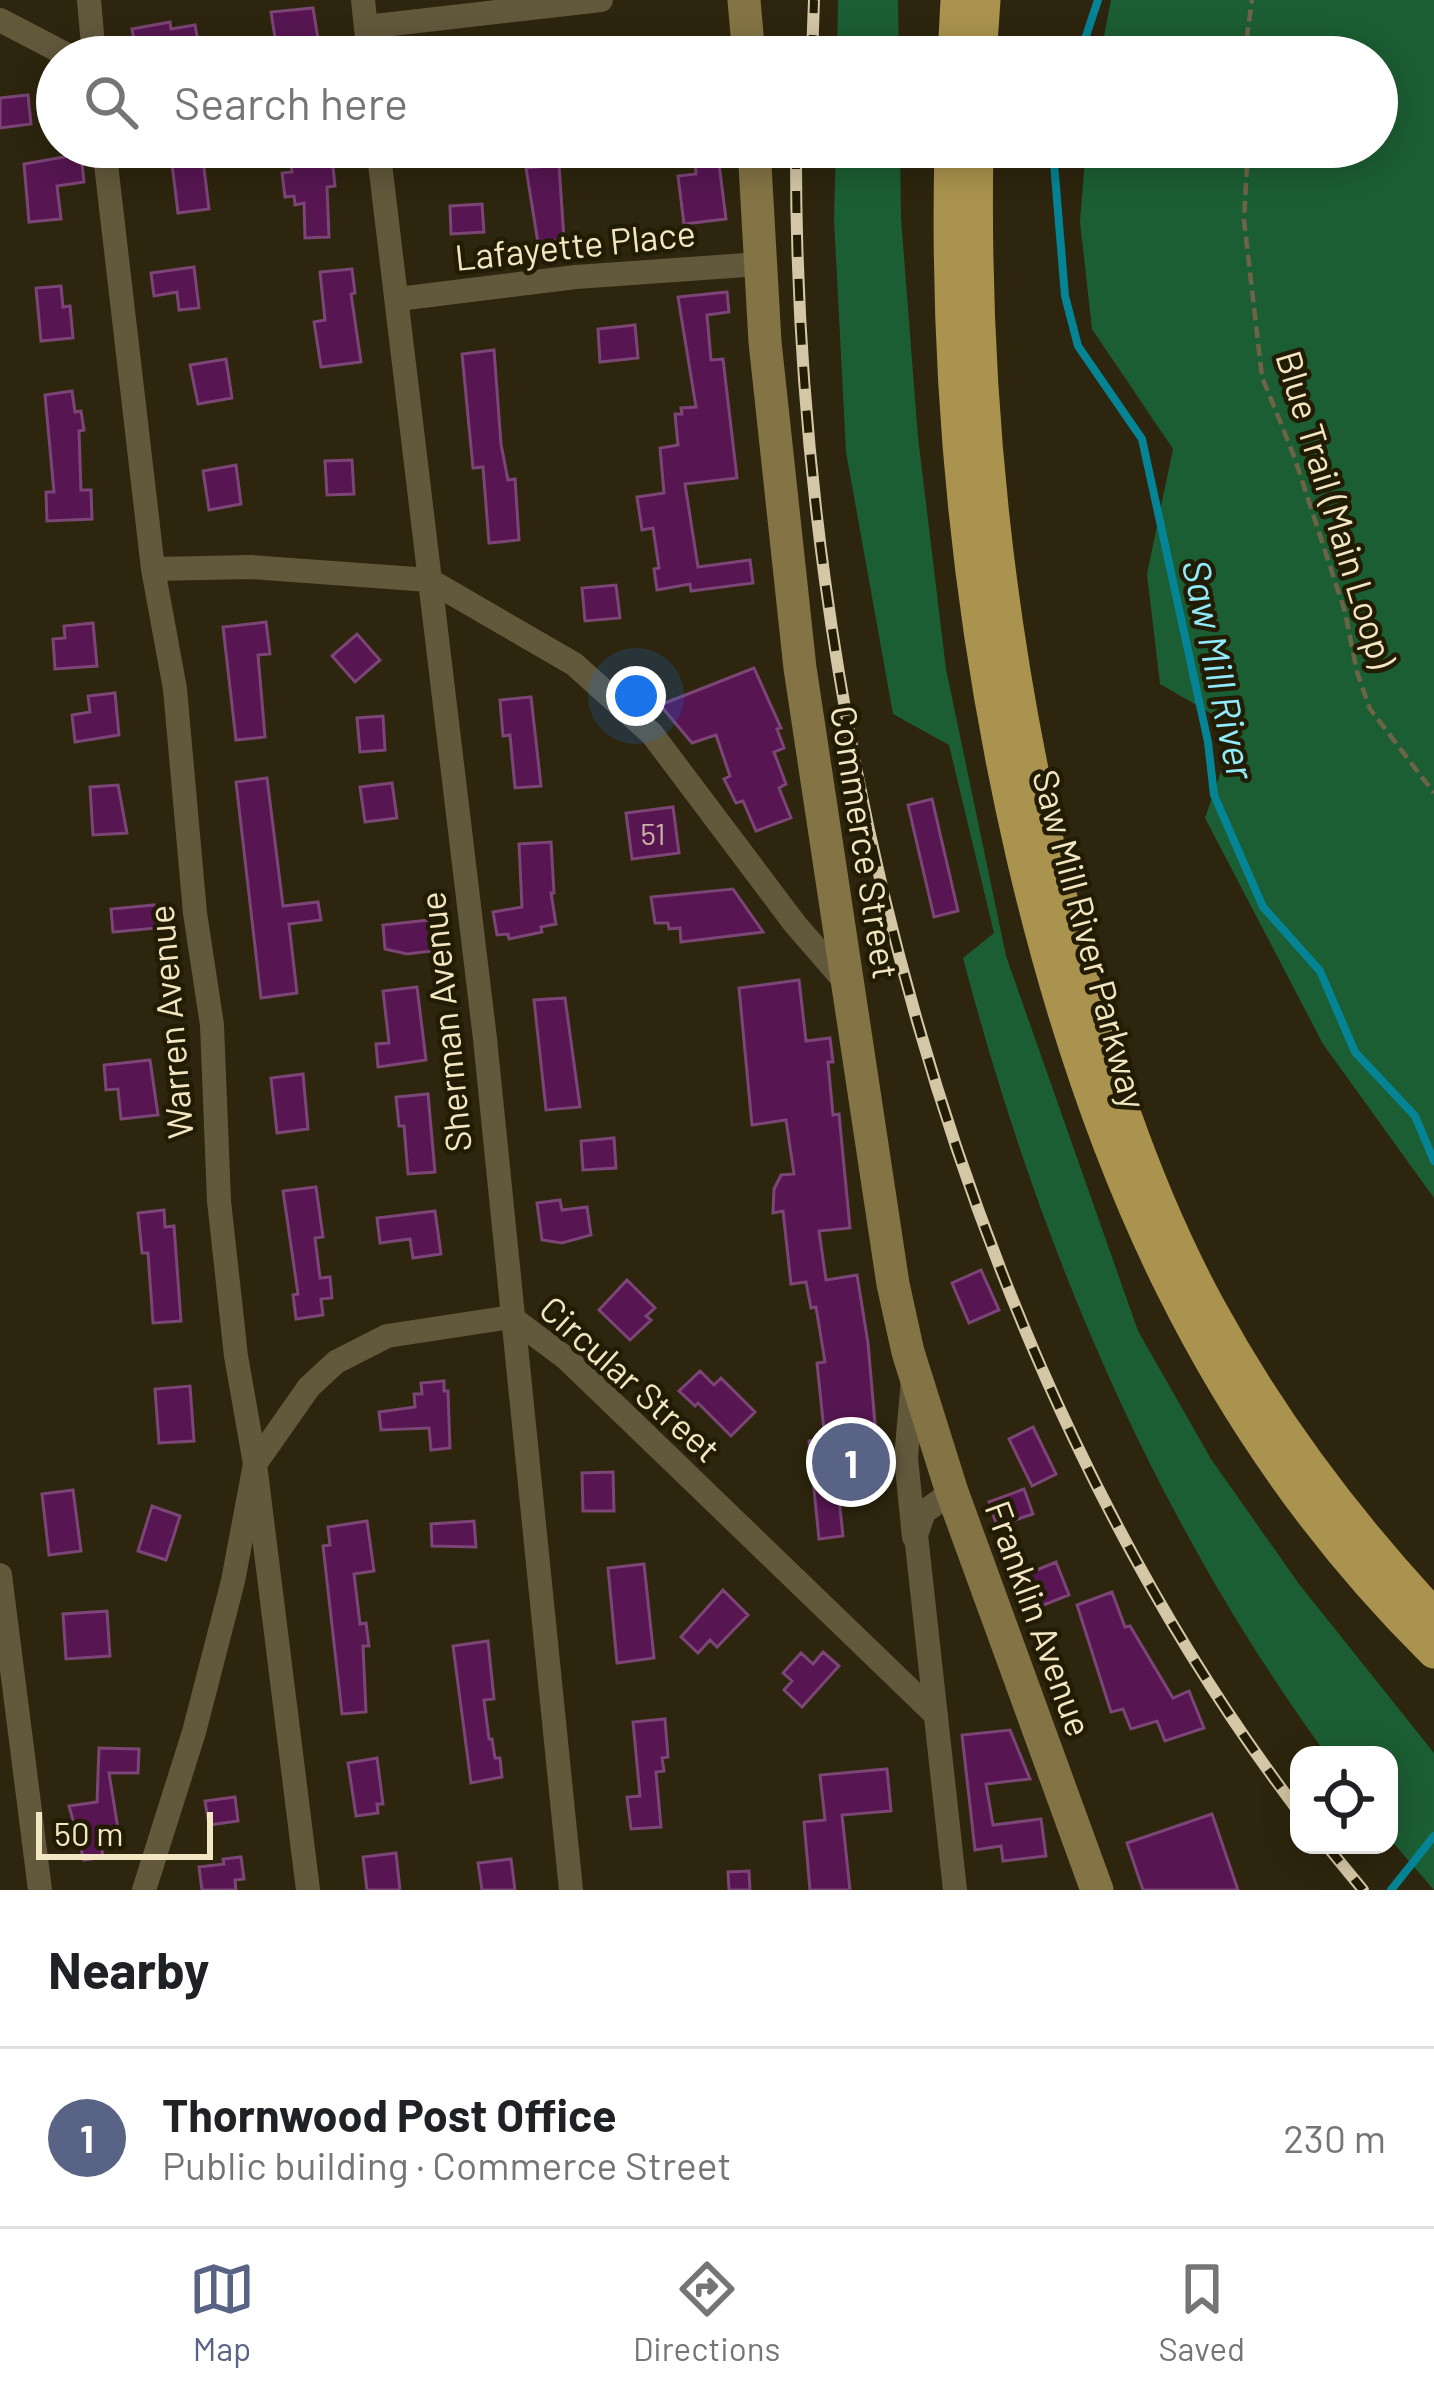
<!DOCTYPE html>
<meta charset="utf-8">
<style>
:root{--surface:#fff;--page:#f2f2f2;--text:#202124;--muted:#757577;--line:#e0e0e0;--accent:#596386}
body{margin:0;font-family:Barlow,sans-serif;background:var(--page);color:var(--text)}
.controls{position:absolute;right:36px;bottom:36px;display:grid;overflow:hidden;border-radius:24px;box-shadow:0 6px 30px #0003}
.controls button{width:108px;height:108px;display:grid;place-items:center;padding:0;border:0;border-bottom:3px solid var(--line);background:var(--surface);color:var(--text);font:60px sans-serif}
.scale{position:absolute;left:36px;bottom:30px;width:177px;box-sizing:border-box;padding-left:12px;border:6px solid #f3e6c2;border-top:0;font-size:33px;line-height:42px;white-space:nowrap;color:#f3e6c2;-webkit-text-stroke:9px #231c04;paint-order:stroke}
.you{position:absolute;left:636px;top:696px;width:42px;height:42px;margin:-30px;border:9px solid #fff;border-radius:50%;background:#1a73e8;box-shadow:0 0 0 18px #1a73e833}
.badge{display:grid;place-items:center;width:78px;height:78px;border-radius:50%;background:var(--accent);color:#fff;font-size:39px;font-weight:700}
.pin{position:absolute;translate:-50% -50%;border:6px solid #fff;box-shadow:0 3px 12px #0006}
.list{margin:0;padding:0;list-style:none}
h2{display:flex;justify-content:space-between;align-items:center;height:156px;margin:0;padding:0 48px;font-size:51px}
h2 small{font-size:39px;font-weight:400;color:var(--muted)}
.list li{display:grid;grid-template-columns:78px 1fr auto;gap:36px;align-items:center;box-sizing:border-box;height:180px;padding:0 48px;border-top:3px solid var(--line)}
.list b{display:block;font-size:45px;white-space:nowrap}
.list p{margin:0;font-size:39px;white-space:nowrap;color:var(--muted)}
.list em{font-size:39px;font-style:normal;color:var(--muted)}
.icon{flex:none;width:66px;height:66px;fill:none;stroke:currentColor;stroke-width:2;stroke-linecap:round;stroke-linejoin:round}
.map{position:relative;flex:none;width:1434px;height:1890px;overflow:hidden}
.search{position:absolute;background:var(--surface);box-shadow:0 6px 30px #0003;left:36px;right:36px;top:36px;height:132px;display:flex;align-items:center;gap:30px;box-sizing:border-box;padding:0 42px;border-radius:66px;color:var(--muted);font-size:45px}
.sheet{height:336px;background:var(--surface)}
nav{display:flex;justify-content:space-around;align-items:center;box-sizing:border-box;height:168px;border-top:3px solid var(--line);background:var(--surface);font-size:33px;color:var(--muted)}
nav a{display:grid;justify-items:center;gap:6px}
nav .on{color:var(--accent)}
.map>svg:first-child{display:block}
</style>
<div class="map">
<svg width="1434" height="1890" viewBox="0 0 1434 1890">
<rect width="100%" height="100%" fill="#2d250d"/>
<path fill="#1c5e33" d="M838,0H898L899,57H837Z
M1111,0H1434V1198L1323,1044L1205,818L1236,728L1160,684L1147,574L1173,449L1092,329L1080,222L1086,147H1377V57H1100Z
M836,147H900L901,218L918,437L946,669L1006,956L1138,1331L1211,1459L1299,1584L1434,1753V1890L1389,1838V1755H1327C1152,1516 1038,1243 963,958L994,933L949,745L893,714L846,452L834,219Z"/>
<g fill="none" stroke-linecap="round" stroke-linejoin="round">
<path stroke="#058495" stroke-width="8" d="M1079,57L1098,0
M1057,147L1054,163L1065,296L1078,346L1142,439L1208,742L1214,795L1263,907L1320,971L1355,1052L1415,1116L1434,1161
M1391,1890L1434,1836"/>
</g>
<path fill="#571652" stroke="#7b4575" stroke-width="3" d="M313,8L321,57H278L271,12Z
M170,22L171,29L195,25L201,57H137L132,29Z
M28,95L31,124L0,128V98Z
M202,152L209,209L178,213L171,156Z
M81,154L84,182L57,186L61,219L29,222L24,164Z
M718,156L726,219L684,224L678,176L696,174L695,160Z
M332,157L335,186L327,187L329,237L305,238L304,203L295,205L294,196L285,197L282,173L292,172L291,163Z
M559,165L564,239L538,243L526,168Z
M482,204L484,232L451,234L450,206Z
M194,267L199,308L179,310L177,292L154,296L151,273Z
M352,269L355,293L351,294L361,362L321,367L314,322L325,320L320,272Z
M61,286L63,307L70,306L73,338L41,341L36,288Z
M727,292L729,312L707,315L711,360L723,359L737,478L685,484L698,567L750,560L753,583L691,591L690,584L657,590L654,569L659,568L653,528L642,530L637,497L664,493L660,448L678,445L675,414H682L681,408L696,407L678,297Z
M635,325L638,358L600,362L598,329Z
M494,350L501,444L508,480L515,479L519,540L489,543L483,467L473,468L462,354Z
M226,359L232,398L198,404L190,365Z
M72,391L75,412L81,411L84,430L79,431L81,490H91L92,519L47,521L46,492H54L45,395Z
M352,460L354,494L327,495L325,461Z
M236,465L241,504L209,510L203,471Z
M616,585L620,618L585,621L582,588Z
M266,622L270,654L258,655L265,737L236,740L223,627Z
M93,623L97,666L55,669L53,639L65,638L64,626Z
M357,634L380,660L355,682L332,656Z
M754,668L781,728L777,729L784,748L774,752L786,784L779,788L791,818L756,831L743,801L736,803L724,779L730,776L716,735L692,743L660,705Z
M115,693L119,735L75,742L72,715L90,712L88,696Z
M531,697L541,786L515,788L510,735L503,736L500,700Z
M383,716L385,750L360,752L357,718Z
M267,778L283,906L318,902L321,920L289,924L297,993L261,998L236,782Z
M392,783L397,818L365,822L360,787Z
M118,785L127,833L93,835L90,787Z
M932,799L958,911L934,917L908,805Z
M673,807L679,853L632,859L626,813Z
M551,842L554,893H551L556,924L541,927L542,932L509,939L508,934L497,935L493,912L522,907L519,844Z
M733,889L763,932L681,942L680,928L669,929L668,923H655L651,897Z
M154,905L157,928L113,932L111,909Z
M429,920L432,951L407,954L385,949L383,925Z
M799,980L806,1041L830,1038L833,1062H828L833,1115L839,1114L850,1228L819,1231L826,1280L857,1275L868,1343L881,1493L839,1498L843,1536L819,1539L809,1441L825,1440L817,1363L825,1362L816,1307L811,1308L806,1282L791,1284L783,1211L773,1213L774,1189L781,1175L794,1174L786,1120L752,1125L739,988Z
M417,987L426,1060L378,1067L376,1044L389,1043L383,991Z
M565,998L580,1107L546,1110L534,1000Z
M150,1060L158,1115L121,1119L118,1089L106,1090L104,1065Z
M303,1074L308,1129L277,1133L271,1078Z
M428,1094L435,1172L408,1174L404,1126H399L396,1097Z
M614,1138L616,1168L583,1170L581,1141Z
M316,1187L323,1237L315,1238L320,1278L330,1277L332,1298L321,1299L323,1315L296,1319L293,1295L298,1294L283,1191Z
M560,1200L562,1210L587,1207L591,1235L562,1243L542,1240L537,1203Z
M164,1210L165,1227L174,1226L181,1321L153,1323L148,1253H142L138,1213Z
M435,1211L441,1254L413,1258L410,1239L380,1243L377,1218Z
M981,1270L999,1310L969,1323L952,1283Z
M627,1280L655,1308L646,1316L651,1320L630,1340L599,1310Z
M700,1371L714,1385L721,1378L755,1412L731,1436L698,1403L695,1406L679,1391Z
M444,1381V1391H448L450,1448L431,1450L429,1428L381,1430L379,1412L415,1407L414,1394H422L421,1383Z
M190,1386L194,1441L159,1443L155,1389Z
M1033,1427L1056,1474L1032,1486L1009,1439Z
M613,1472L614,1511H583L582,1473Z
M1024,1489L1033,1514L997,1526L989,1502Z
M73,1490L81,1551L49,1555L42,1494Z
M152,1506L180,1516L166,1560L138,1551Z
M367,1521L374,1571L354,1574L360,1624L366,1623L369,1646H363L366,1712L342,1714L323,1546L330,1545L328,1527Z
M474,1521L476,1547L432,1546L431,1524Z
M1056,1562L1069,1595L1041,1606L1027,1574Z
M644,1564L654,1658L617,1663L608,1568Z
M723,1590L748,1615L717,1647L710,1640L698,1653L681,1637Z
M1112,1592L1125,1627L1130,1626L1173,1698L1189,1691L1204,1728L1165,1741L1157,1721L1131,1729L1123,1709L1111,1712L1077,1605Z
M107,1611L110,1656L66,1659L63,1614Z
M488,1641L494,1699L484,1700L489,1739H492L495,1758H500L502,1777L471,1783L453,1646Z
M823,1652L839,1666L802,1707L784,1690L792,1681L783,1673L801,1653L813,1664Z
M665,1719L668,1757L662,1758L664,1771L656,1772L661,1827L631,1829L627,1797L640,1796L633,1722Z
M1010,1730L1030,1779L986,1784L993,1825L1041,1819L1046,1856L1003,1861L1001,1846L975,1850L962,1735Z
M99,1748L139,1749L138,1773H109L119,1835L113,1836L114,1844L101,1846L103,1857L84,1860L69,1806L97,1802Z
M377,1758L383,1804H377L378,1813L356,1816L348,1763Z
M887,1769L891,1811L842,1815L850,1890H810L804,1822L825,1820L820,1775Z
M235,1797L238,1821L209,1825L205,1801Z
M1212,1814L1238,1890H1143L1127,1843Z
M396,1853L400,1890H367L363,1857Z
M241,1857L244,1879L235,1880L236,1890H202L199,1867L224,1864L223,1859Z
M511,1859L515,1890H482L478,1863Z
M749,1871L750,1890H729L728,1872Z"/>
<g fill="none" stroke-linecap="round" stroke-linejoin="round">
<path stroke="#6d6448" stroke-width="4.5" stroke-dasharray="12 6" stroke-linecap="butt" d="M1244,57L1252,0
M1248,147L1244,220L1262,377L1294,456L1345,612L1357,672L1370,709L1434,793"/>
<path stroke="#62583c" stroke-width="24" d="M89,0L94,57
M363,0L369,57
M0,20L71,57
M366,27L601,0
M104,147L153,569L175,689L195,913L212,1025L219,1201L236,1356L255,1464L308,1890
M378,147L485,1039L571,1890
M398,299L576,277L760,264
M153,569L251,567L429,580L574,664L652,734L795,924L847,984
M913,1380L906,1458L914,1537
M952,1492L924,1512L916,1535L955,1890
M0,1575L40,1890
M144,1890L194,1732L233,1581L255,1464L309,1387L336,1362L387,1336L511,1317L567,1359L936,1715"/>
<path stroke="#847445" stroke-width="33" d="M744,0L749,57
M754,147L765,342L800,668L893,1284L908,1352L952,1492L1097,1890"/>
<path stroke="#aa934e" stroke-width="33" d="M954,57L957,0
M980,57L984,0
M951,147C945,386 969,625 1023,858C1094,1161 1210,1431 1434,1652
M977,147C972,405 1000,660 1064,910C1099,1047 1142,1184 1210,1309C1271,1421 1347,1522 1434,1615"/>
<g stroke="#d4c7a5" stroke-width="12">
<path id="rail" d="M812,57L814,0
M796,147C794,711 953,1358 1299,1812
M1326,1845L1363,1890"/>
</g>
<use href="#rail" stroke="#231c04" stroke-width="8" stroke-dasharray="22" stroke-linecap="butt"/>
</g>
<g text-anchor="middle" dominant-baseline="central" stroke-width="9" stroke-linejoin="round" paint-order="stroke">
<g font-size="30" fill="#ccb2a6">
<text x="653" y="833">51</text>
</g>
<g font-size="36" fill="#f3e6c2" stroke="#231c04">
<text transform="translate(575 244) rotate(-6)">Lafayette Place</text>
<text transform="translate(1337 509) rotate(73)">Blue Trail (Main Loop)</text>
<text transform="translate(866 842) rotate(81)">Commerce Street</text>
<text transform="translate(1091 939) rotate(75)">Saw Mill River Parkway</text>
<text transform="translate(169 1022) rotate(-95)">Warren Avenue</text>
<text transform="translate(444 1022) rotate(-96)">Sherman Avenue</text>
<text transform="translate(631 1378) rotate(42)">Circular Street</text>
<text transform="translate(1040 1618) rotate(70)">Franklin Avenue</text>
</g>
<g font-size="39" font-style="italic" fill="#90ecfd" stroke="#231c04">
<text transform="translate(1220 669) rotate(78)">Saw Mill River</text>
</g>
</g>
</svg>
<div class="controls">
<button><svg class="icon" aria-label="locate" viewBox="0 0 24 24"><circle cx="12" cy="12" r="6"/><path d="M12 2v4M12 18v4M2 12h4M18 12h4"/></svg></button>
</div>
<div class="scale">50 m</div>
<div class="you"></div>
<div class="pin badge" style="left:851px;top:1462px">1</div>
<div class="search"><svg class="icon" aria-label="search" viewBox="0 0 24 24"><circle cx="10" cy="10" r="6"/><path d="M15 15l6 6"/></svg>Search here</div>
</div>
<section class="sheet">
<h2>Nearby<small></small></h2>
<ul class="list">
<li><span class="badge">1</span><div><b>Thornwood Post Office</b><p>Public building · Commerce Street</p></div><em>230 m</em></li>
</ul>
</section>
<nav>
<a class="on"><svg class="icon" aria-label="map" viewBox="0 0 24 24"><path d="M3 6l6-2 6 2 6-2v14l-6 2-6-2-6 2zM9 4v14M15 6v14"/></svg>Map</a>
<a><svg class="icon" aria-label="directions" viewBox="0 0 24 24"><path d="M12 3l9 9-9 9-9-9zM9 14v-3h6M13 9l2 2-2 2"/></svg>Directions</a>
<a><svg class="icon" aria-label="saved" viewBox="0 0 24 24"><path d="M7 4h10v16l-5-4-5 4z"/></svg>Saved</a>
</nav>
